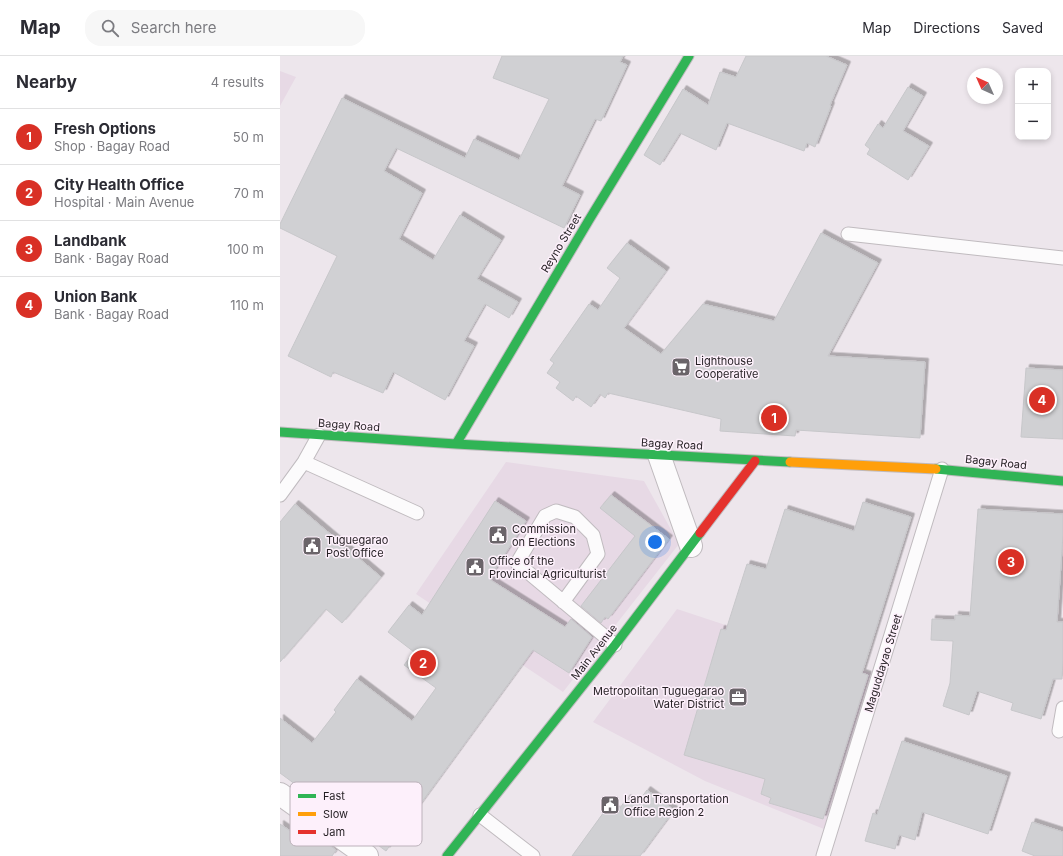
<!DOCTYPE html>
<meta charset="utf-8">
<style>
:root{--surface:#fff;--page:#f7f7f7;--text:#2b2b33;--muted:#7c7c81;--line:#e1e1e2;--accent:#d93025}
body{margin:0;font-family:Inter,sans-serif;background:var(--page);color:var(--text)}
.controls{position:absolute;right:12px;top:12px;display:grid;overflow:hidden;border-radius:8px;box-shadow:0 2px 6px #0003}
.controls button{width:36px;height:36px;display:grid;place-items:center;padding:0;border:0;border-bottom:1px solid var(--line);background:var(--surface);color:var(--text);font:20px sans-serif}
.compass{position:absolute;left:687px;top:12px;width:36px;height:36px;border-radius:50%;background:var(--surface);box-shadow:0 2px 6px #0003;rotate:315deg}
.you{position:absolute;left:375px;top:486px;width:14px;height:14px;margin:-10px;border:3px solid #fff;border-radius:50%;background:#1a73e8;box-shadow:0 0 0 6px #1a73e833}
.badge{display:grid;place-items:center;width:26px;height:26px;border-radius:50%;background:var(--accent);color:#fff;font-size:13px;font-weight:700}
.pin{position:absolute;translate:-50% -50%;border:2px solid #fff;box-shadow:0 1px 4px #0006}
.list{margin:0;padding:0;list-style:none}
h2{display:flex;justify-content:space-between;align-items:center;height:52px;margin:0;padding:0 16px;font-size:17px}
h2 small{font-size:13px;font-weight:400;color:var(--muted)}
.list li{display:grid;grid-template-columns:26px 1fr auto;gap:12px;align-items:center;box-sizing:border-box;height:56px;padding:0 16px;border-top:1px solid var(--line)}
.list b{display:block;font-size:15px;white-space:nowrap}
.list p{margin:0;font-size:13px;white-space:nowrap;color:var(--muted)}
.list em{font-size:13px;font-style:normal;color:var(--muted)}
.icon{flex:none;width:22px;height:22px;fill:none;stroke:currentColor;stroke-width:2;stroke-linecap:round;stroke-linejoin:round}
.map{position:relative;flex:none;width:783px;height:800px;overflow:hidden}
header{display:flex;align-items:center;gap:24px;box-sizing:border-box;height:56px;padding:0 20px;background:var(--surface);border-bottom:1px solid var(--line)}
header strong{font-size:19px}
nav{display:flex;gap:22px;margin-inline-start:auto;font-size:14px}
.search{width:280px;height:36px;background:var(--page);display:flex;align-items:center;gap:10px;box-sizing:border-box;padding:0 14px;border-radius:16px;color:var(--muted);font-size:15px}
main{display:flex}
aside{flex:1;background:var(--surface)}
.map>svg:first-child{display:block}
</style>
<header>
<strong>Map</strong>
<div class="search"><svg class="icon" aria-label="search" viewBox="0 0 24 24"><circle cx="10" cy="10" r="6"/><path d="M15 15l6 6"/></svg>Search here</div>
<nav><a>Map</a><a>Directions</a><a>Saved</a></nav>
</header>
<main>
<aside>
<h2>Nearby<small>4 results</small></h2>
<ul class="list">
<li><span class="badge">1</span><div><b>Fresh Options</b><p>Shop · Bagay Road</p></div><em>50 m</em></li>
<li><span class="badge">2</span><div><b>City Health Office</b><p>Hospital · Main Avenue</p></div><em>70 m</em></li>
<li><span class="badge">3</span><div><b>Landbank</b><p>Bank · Bagay Road</p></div><em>100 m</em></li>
<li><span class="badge">4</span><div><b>Union Bank</b><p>Bank · Bagay Road</p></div><em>110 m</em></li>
</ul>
</aside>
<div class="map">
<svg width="783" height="800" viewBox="0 0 783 800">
<defs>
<filter id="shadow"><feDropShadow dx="3.5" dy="-3.5" stdDeviation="0" flood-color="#0004"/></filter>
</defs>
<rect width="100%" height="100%" fill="#ede6ec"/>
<path fill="#e7d9e5" d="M0,15L16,21L0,50Z
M226,406L364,425L399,488L283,636L136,538Z
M397,553L591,617L544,773L425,725L313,666Z"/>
<path fill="#d0d0d3" stroke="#c7c7ca" filter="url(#shadow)" d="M222,0H343L340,6L347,9L321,65L315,63L282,130L300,139L284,172L116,92L104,115L142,137L119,183L153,204L180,159L221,184L197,223L238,246L229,262L205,248L184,285L194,290L165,344L113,316L103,337L53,316L51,321L8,300L57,200L0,172V168L62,42L105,63L185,102L194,83L239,104L269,43L213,22Z
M466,0H546L567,9L550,49L551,50L535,91L527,87L524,95L447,67L436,94L400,77L380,109L364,99L403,33L428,49L440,16L456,21Z
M628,31L643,40L623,75L649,90L628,124L587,98L590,93L585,89L598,68L603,72Z
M541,177L598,207L548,300L645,306L640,382L516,374L515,380L440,375L441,363L328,337L325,342L320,338L311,351L296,340L293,345L276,332L280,326L267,317L274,307L270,304L309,248L318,254L340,222L327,212L347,187L386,215L344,272L381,298L423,248L494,265Z
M746,312L783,314V383L741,381Z
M331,439L389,483L328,563L325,561L321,567L301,550L355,480L320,452Z
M215,445L246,465L209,523L285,571L291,563L312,581L289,617L253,594L106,795L72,770L71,773L44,754L46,751L0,717V662L32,687L56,656L54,654L77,623L132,665L156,632L124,609L134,596L108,576L129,549L142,559Z
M583,446L631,461L582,617L588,619L543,763L489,747L491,742L481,738L485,723L404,699L441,573L446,574L467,508L486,513L505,453L574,475Z
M15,448L101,521L62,567L46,553L0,606V466Z
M698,453L783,458V479L777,566H783V605L782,623H773L761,663L731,654L733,647L697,635L689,659L663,650L670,627L673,585L651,584L652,563L675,564V559L690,560Z
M622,685L727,720L708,778L642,756L635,784L619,779L615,793L585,785L593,757L597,759Z
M367,734L394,754L360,800H292L329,749L338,755L347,742L356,749Z
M752,766L783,776V800H755L742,795Z
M0,768L24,784L30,775L56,794L52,800H0Z"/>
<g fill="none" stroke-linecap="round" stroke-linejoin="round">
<g stroke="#c0bbbf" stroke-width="15">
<path id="lane" d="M568,178L783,202
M24,406L137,457
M0,439L24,406L39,379
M283,546L318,498L313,479L295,461L276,455L265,460L237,507L335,589
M779,675L783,652
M200,759L253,800
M543,800L662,413"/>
</g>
<g stroke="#c0bbbf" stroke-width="24">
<path id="street" d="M379,399L411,490
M0,738L87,800"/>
</g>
<g stroke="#c0bbbf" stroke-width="11">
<path id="fast" d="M0,376L176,388L510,406
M176,388L309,164L409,0
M656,413L783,425
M167,800L335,589L420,477"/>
</g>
<g stroke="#c0bbbf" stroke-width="11">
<path id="slow" d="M510,406L656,413"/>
</g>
<g stroke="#c0bbbf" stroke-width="11">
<path id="jam" d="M420,477L475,405"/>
</g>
<use href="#lane" stroke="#fcfbfc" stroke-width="13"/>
<use href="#street" stroke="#fcfbfc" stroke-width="22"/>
<use href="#fast" stroke="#30b455" stroke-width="9"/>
<use href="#slow" stroke="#ff9f0a" stroke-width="9"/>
<use href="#jam" stroke="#e5322d" stroke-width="9"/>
</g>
<defs>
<g id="supermarket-square" transform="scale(1)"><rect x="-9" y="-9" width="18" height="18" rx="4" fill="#6a6469" stroke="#fdf0fb"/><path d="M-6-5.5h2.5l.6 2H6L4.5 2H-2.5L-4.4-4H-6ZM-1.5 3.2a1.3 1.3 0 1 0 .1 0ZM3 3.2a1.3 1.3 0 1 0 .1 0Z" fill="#fff"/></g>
<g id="civic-square" transform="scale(1)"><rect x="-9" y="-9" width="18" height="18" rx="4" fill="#6a6469" stroke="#fdf0fb"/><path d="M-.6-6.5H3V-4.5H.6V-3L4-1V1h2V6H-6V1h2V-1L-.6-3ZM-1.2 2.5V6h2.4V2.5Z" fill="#fff"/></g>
<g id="office-square" transform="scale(1)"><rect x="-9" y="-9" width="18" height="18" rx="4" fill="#6a6469" stroke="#fdf0fb"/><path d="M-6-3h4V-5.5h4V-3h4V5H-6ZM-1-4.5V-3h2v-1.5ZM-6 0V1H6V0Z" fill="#fff"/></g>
</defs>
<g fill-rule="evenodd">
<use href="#supermarket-square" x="401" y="311"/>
<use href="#civic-square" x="218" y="479"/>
<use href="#civic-square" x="32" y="490"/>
<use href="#civic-square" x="195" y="511"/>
<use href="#office-square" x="458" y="641"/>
<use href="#civic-square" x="330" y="749"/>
</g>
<g text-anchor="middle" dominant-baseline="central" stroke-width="3" stroke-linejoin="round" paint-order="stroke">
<g font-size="11" fill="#231e22" stroke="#fdf0fb">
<text transform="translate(281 187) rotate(-59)">Reyno Street</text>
<text transform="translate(69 369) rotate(4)">Bagay Road</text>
<text transform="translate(392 388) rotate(3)">Bagay Road</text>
<text transform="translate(716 406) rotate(6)">Bagay Road</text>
<text transform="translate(314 596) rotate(-52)">Main Avenue</text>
<text transform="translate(603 607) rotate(-73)">Maguddayao Street</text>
</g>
<g font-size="11" fill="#231e22" stroke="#fdf0fb" text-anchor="start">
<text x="415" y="305">Lighthouse<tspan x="415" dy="13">Cooperative</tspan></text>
<text x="232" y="473">Commission<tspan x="232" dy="13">on Elections</tspan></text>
<text x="46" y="484">Tuguegarao<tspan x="46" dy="13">Post Office</tspan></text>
<text x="209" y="505">Office of the<tspan x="209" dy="13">Provincial Agriculturist</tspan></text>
<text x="444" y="635" text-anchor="end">Metropolitan Tuguegarao<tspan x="444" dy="13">Water District</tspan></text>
<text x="344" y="743">Land Transportation<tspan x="344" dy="13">Office Region 2</tspan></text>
</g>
</g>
<rect x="10" y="726" width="132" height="64" rx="6" fill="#fdf0fb" stroke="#bcb1ba" stroke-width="1"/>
<rect x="18" y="738" width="18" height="4" fill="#30b455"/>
<rect x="18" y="756" width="18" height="4" fill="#ff9f0a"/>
<rect x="18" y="774" width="18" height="4" fill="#e5322d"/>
<g font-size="11" fill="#231e22">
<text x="43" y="744">Fast</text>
<text x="43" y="762">Slow</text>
<text x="43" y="780">Jam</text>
</g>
</svg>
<div class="controls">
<button>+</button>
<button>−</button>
</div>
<svg class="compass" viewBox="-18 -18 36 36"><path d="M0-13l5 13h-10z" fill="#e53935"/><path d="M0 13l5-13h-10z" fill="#7c7c81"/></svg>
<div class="you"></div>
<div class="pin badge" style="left:494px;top:362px">1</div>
<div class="pin badge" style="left:143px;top:607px">2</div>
<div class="pin badge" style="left:731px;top:506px">3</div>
<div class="pin badge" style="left:762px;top:344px">4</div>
</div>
</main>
